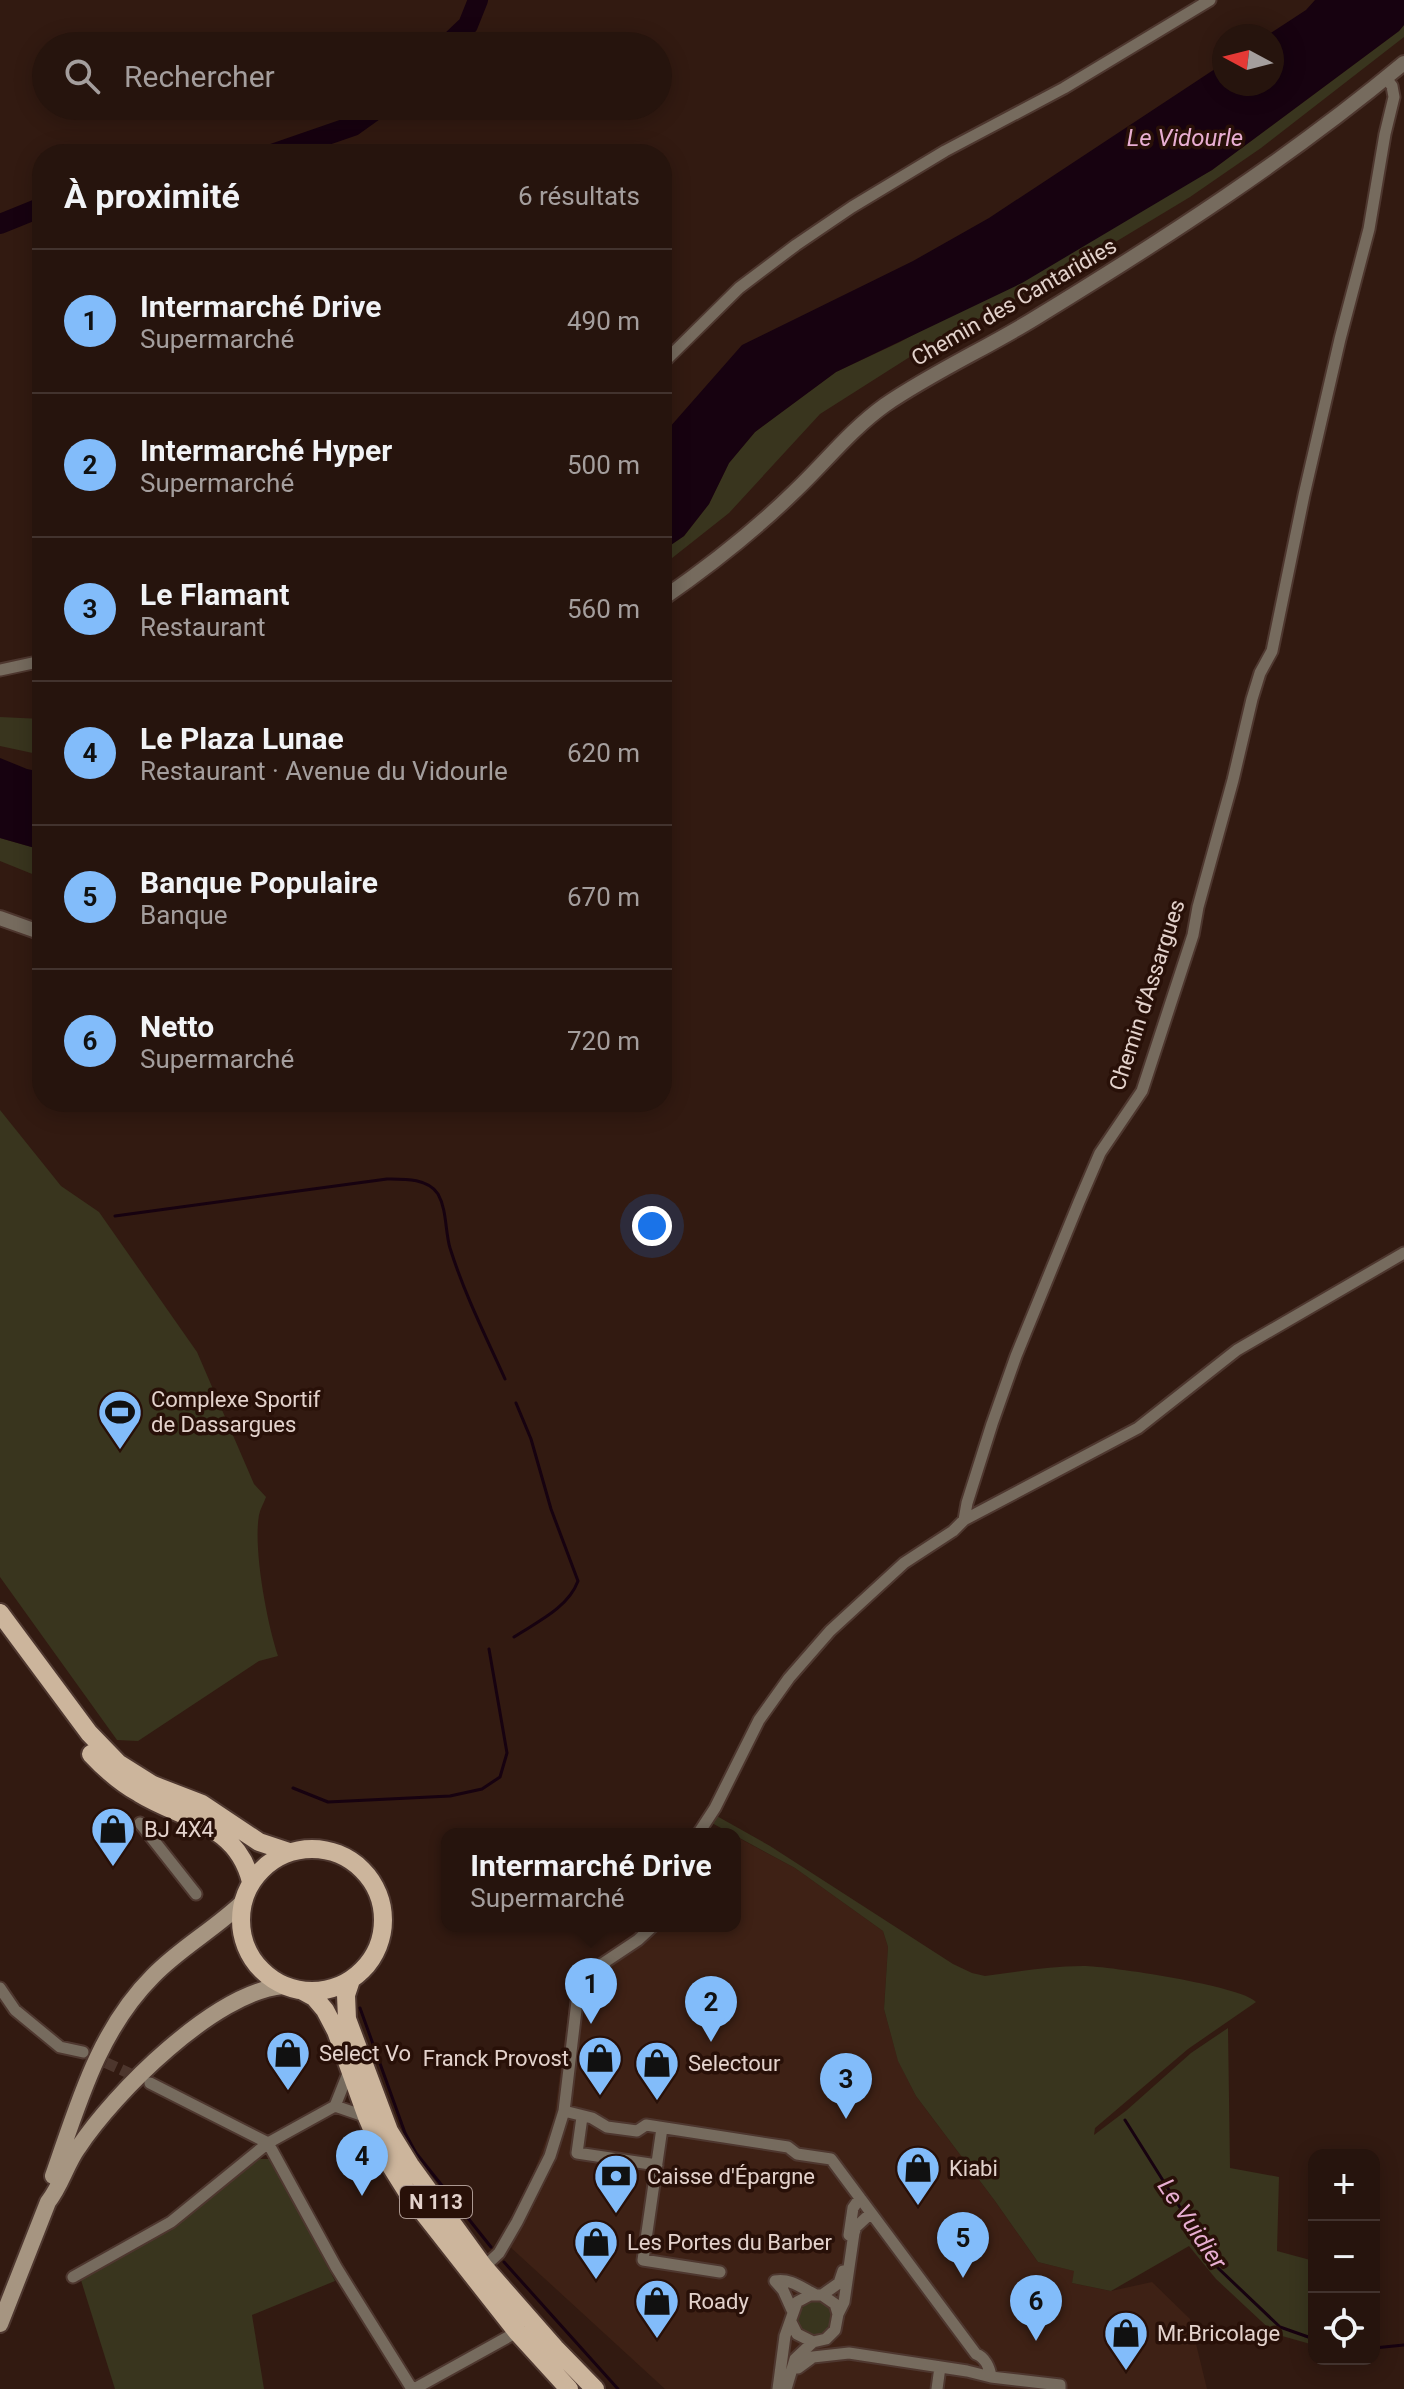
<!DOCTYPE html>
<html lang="fr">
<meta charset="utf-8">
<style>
:root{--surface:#26140d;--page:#32211b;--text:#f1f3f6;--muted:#a49e9d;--line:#42332e;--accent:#82bcfa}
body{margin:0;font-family:Roboto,sans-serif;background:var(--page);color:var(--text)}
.controls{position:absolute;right:24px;bottom:24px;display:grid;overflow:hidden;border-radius:16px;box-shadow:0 4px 20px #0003}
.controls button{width:72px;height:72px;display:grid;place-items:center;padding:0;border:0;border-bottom:2px solid var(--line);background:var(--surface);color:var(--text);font:40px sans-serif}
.compass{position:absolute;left:1212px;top:24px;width:72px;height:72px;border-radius:50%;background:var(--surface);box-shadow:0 4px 20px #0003;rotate:277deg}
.you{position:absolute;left:652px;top:1226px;width:28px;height:28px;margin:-20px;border:6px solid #fff;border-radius:50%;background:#1a73e8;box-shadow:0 0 0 12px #1a73e833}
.badge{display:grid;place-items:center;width:52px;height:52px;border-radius:50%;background:var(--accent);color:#111;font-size:26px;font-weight:700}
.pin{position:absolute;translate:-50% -66px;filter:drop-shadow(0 2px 4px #0008)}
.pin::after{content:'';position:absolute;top:42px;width:28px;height:24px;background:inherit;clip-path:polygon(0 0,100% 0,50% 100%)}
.popup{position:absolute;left:441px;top:1828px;width:300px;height:104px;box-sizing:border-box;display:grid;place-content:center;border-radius:16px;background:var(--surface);filter:drop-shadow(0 2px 6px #0005);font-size:26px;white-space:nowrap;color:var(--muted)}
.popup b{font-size:30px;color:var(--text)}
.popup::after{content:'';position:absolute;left:50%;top:100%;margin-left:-16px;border:16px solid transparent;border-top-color:var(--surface)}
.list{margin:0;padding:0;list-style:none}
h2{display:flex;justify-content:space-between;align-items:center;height:104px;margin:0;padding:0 32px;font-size:34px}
h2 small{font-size:26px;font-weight:400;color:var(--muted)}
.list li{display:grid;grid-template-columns:52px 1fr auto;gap:24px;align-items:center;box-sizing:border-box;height:144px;padding:0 32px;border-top:2px solid var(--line)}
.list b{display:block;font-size:30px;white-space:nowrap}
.list p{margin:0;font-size:26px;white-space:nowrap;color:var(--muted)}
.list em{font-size:26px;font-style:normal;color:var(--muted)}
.icon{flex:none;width:44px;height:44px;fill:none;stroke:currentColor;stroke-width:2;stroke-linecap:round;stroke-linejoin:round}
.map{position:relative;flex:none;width:1404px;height:2389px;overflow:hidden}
.search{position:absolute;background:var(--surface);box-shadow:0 4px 20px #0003;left:32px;top:32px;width:640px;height:88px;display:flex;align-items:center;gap:20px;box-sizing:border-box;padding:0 28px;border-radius:44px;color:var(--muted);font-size:30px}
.panel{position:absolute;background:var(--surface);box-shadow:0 4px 20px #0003;left:32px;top:144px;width:640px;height:968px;border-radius:32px}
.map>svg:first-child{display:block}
</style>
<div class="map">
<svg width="1404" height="2389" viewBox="0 0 1404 2389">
<rect width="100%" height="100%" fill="#321a11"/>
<path fill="#3e2115" d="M735,1836L795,1868L883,1931L888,1947L884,2009L898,2060L916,2096L995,2201L1038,2262L1075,2271L1072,2283L1111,2291L1152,2282L1190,2319L1207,2389H665L507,2244L554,2118L573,1977L644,1926H735Z"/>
<path fill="#39351e" d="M1404,25V37L1261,148L1190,197L1059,276L927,346L820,414L729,513L662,566V551L684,536L709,504L729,463L755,432L836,372L900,342L1212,170L1399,31Z
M0,717L42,719V755L0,746Z
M0,838L42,850V878L0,861Z
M0,1110L61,1186L99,1212L197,1352L254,1484L266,1497C264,1503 260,1509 259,1515C253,1549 267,1623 278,1656L259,1661L138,1741L117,1740L0,1577Z
M715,1815L770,1846L953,1964L972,1973L985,1976C1017,1972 1050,1966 1083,1966C1109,1966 1242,1986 1256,2002L1188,2049L1095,2128L1094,2135L1127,2110L1191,2053L1228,2028L1230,2168L1279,2177L1277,2251L1314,2261V2345L1275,2334L1216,2279L1189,2246L1111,2291L1072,2283L1074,2271L1038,2262L995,2201L916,2096L898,2061L884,2009L888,1947L883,1931L795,1868L710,1822Z
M257,2159H272L335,2281L252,2315L264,2389H115L80,2277Z
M797 2318a18 18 0 1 1 36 0a18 18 0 1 1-36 0Z"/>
<path fill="#170210" d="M1315,0H1404V25L1399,31L1212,170L1022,283L836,372L755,432L729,463L709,504L684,536L662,551V436L742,345L913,261L989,218L1224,63V84H1272V36H1266L1306,10Z
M0,758L27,769L42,772V850L0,838Z"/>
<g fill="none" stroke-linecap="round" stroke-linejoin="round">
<path stroke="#170210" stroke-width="3" d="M115,1216L387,1179C403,1179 428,1178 438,1194C447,1210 445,1231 450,1248C464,1293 486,1337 505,1379
M514,1637C537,1622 568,1608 578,1581L551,1509L531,1439L516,1403
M293,1788L328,1802L450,1796L482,1789L500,1777L507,1753L489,1649
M360,2008L405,2133L416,2153L491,2247
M1125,2120L1218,2268L1280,2327L1314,2339
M504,2262L618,2389
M1374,2348L1404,2345"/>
<path stroke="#170210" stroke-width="20" d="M446,46L468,25L478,0
M272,154L353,126L381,106
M0,224L42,207"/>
<path stroke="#4d362d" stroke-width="11" stroke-dasharray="11 5.5" stroke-linecap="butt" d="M91,2056L144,2080"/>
<g stroke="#4e372f" stroke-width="15">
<path id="minor" d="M662,364L739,288L796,245L852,207L945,151L1064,88L1210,0
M0,670L42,661
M964,1520L967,1503L992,1424L1016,1356L1079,1202L1100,1153L1142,1091L1193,935L1198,907L1233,780L1252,699L1260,673L1272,651L1304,495L1340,339L1369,229L1385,134L1394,97L1392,86L1386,78
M140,1823L196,1894
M698,1834L715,1808L759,1720L789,1678L830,1631L904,1563L953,1531L964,1520L1138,1428L1237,1350L1404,1253
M0,1988L15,2010L60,2047L83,2052
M150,2083L268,2143
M335,2106L367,2117
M564,2111L592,2118L607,2127L637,2131L646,2125L788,2147L797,2154L831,2159L976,2354C985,2357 990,2368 991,2377
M582,2117L577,2153L657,2165
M662,2128L643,2260L720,2272
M268,2143L336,2267L412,2389
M849,2235L853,2208L860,2198
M484,2267L499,2253L517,2222L550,2156L564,2111L578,1993L587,1974L638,1940L653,1926
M73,2277L171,2222L268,2143L335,2106L349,2071
M775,2281C790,2278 802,2288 814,2294
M775,2281L783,2290L792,2310
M822,2295L839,2283L843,2271
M791,2322L797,2334L813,2342L826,2339L835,2330L838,2314L844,2302L854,2233L856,2227L871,2213
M793,2368H798L813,2357L849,2353L967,2371L991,2377L1060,2385V2389
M414,2389L517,2332
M778,2389L785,2336L797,2302L810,2295H822L835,2304L838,2314
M786,2389L795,2359L813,2342
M937,2389L940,2367"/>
</g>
<g stroke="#4e372f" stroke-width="18">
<path id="tertiary" d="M662,599C708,567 753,532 793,493C824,464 850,430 885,405C933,372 987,348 1037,317C1163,240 1290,158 1404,63
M0,918L42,933"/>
</g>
<g stroke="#4e372f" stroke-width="20">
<path id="secondary" d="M53,2176C78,2105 98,2031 153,1976C180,1948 215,1929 243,1902
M0,2324L48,2202C61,2186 66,2165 78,2148C114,2093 215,1992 283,1986"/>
</g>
<g stroke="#4e372f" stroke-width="22">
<path id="primary" d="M0,1613L89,1733L118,1763L153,1785L202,1804L259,1842L289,1852
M91,1754C105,1769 121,1783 139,1793C183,1820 237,1823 251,1882
M241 1920a71 71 0 1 1 142 0a71 71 0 1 1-142 0Z
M351,1980L346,1995L347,2019L389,2131L410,2165L484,2267L555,2348L595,2389
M303,1991L314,1997L325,2010L336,2031L367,2117L382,2152L407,2192L517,2332L569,2389"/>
</g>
<use href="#minor" stroke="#766b5e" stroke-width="11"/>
<use href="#tertiary" stroke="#766b5e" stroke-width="14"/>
<use href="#secondary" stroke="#a69581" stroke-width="16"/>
<use href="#primary" stroke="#ccb59c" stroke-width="18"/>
</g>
<defs>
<g id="stadium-pin" transform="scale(2.3)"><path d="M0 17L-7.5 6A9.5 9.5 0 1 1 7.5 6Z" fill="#82bcfa" stroke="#281008"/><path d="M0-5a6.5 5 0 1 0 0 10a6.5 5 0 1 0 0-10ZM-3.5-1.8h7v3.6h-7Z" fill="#111"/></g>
<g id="shop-pin" transform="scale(2.3)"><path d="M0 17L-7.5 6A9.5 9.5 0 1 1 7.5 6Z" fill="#82bcfa" stroke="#281008"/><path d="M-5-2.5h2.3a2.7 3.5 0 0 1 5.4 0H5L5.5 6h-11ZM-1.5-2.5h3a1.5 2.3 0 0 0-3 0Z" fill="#111"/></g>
<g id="bank-pin" transform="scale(2.3)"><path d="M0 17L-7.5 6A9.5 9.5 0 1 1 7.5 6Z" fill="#82bcfa" stroke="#281008"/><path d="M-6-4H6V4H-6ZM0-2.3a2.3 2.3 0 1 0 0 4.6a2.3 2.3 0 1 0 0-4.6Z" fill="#111"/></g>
</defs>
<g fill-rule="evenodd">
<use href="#stadium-pin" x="120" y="1412"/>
<use href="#shop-pin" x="113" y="1829"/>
<use href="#shop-pin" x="288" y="2053"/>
<use href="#shop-pin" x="600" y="2058"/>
<use href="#shop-pin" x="657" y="2063"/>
<use href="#shop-pin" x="918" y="2168"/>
<use href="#bank-pin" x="616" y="2176"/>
<use href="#shop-pin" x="596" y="2242"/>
<use href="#shop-pin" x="657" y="2301"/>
<use href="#shop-pin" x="1126" y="2333"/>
</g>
<g text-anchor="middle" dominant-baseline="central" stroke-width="7" stroke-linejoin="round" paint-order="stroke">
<rect fill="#281008" stroke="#ab9891" stroke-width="2" x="400" y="2186" width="72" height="32" rx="6"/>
<g font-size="20" font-weight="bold" fill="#e3d2cc">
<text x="436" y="2202">N 113</text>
</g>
<g font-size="22" fill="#e3d2cc" stroke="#281008">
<text transform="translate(1014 302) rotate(-30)">Chemin des Cantaridies</text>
<text transform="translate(1147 995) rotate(-72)">Chemin d'Assargues</text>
</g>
<g font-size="22" fill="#e3d2cc" stroke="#281008" text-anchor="start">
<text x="151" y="1399">Complexe Sportif<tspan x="151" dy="25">de Dassargues</tspan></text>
<text x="144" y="1829">BJ 4X4</text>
<text x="319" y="2053">Select Vo</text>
<text x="569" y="2058" text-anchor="end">Franck Provost</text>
<text x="688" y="2063">Selectour</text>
<text x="949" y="2168">Kiabi</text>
<text x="647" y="2176">Caisse d'Épargne</text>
<text x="627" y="2242">Les Portes du Barber</text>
<text x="688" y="2301">Roady</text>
<text x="1157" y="2333">Mr.Bricolage</text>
</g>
<g font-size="24" font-style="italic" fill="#e8aed2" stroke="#281008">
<text x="1185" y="138">Le Vidourle</text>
<text transform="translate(1192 2224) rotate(56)">Le Vuidier</text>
</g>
</g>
</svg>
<div class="controls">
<button>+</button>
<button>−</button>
<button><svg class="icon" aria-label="locate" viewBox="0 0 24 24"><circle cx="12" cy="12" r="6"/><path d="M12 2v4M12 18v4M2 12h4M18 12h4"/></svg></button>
</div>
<svg class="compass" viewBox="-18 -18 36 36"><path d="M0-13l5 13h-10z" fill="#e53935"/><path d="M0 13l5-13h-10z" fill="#a49e9d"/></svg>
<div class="you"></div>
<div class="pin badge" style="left:591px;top:2024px">1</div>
<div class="popup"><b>Intermarché Drive</b>Supermarché</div>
<div class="pin badge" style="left:711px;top:2042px">2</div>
<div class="pin badge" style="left:846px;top:2119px">3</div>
<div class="pin badge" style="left:362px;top:2196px">4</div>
<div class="pin badge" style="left:963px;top:2278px">5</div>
<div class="pin badge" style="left:1036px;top:2341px">6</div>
<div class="search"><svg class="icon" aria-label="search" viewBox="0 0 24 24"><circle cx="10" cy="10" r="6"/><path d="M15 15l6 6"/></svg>Rechercher</div>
<section class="panel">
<h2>À proximité<small>6 résultats</small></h2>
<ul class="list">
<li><span class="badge">1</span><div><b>Intermarché Drive</b><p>Supermarché</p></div><em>490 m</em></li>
<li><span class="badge">2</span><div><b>Intermarché Hyper</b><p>Supermarché</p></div><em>500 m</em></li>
<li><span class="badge">3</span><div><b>Le Flamant</b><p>Restaurant</p></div><em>560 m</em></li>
<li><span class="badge">4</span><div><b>Le Plaza Lunae</b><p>Restaurant · Avenue du Vidourle</p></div><em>620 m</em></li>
<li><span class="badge">5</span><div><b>Banque Populaire</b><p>Banque</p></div><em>670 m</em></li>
<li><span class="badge">6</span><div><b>Netto</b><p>Supermarché</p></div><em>720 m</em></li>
</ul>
</section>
</div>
